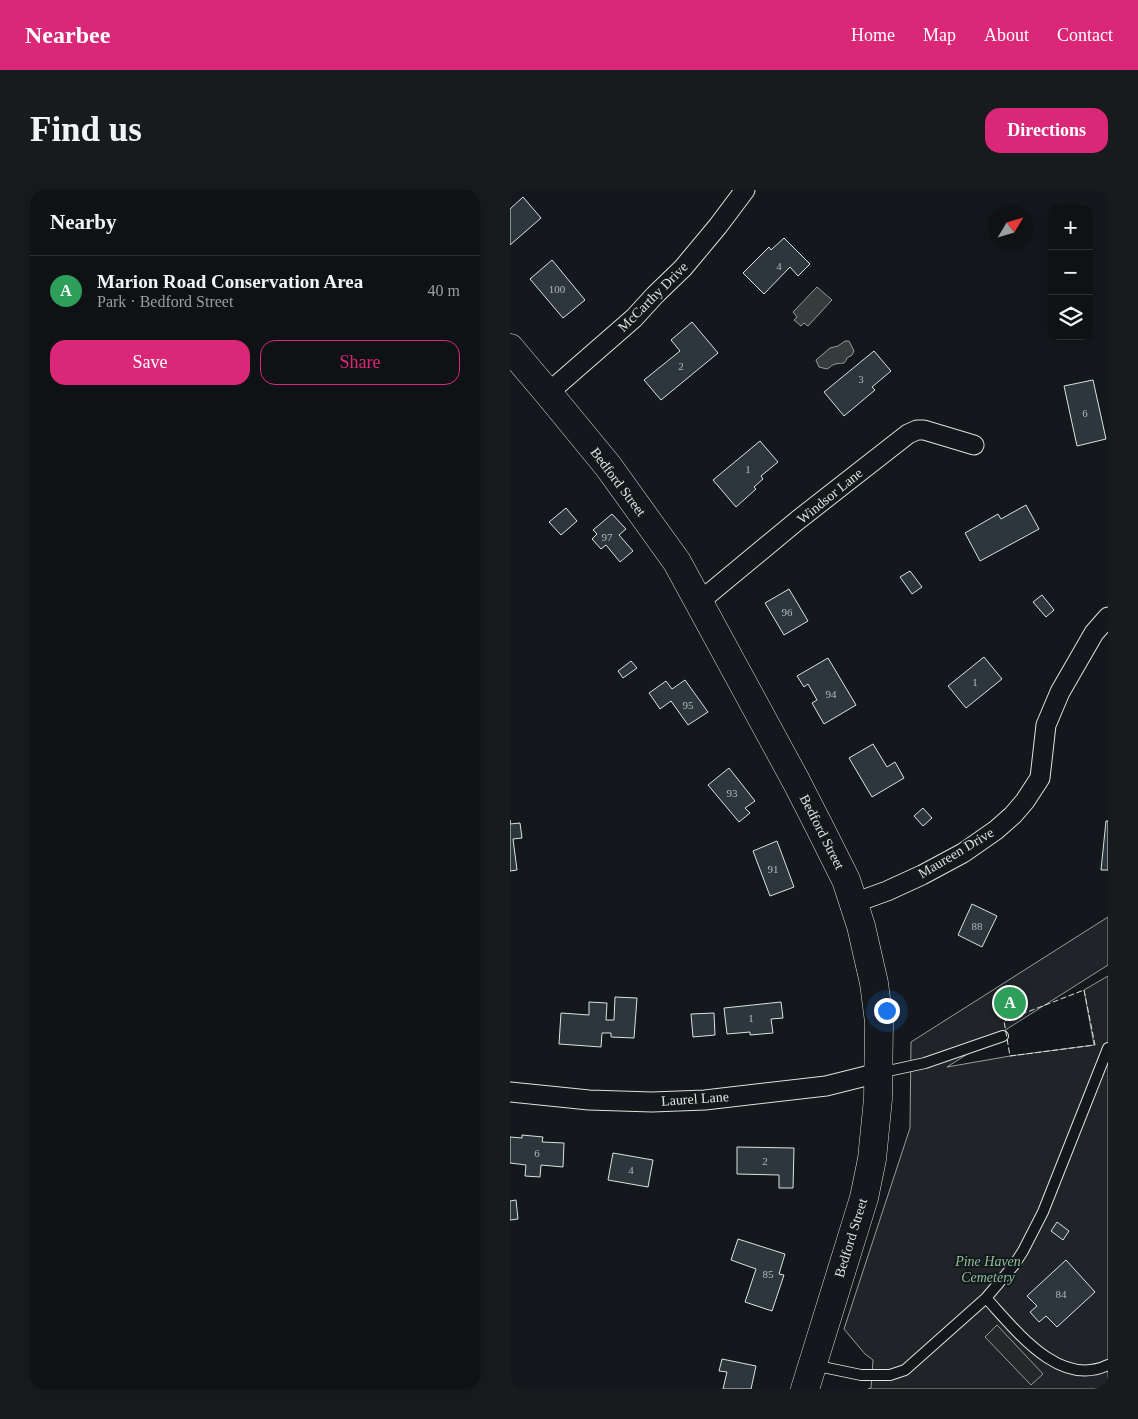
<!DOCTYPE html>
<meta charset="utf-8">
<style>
:root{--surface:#0f1215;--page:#181b1e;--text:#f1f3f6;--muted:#9b9ea0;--line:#2f3234;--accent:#db2777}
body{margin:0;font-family:"Times New Roman",serif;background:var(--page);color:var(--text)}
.controls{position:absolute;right:15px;top:15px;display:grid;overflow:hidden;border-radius:10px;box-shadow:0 2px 12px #0003}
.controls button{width:45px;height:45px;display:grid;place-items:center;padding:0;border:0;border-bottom:1px solid var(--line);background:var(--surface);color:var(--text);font:25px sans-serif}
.compass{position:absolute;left:478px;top:15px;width:45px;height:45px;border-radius:50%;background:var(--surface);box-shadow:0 2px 12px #0003;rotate:52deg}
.you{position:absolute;left:376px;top:820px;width:18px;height:18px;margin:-12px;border:4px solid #fff;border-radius:50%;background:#1a73e8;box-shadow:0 0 0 8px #1a73e833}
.badge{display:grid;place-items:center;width:32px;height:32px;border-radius:50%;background:var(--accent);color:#fff;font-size:16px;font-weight:700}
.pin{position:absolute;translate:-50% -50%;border:2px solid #fff;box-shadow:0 1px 5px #0006}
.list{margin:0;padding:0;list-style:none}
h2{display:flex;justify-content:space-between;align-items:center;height:65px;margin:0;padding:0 20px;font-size:21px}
h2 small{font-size:16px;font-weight:400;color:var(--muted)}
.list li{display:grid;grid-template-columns:32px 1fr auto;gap:15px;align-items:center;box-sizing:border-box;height:70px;padding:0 20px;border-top:1px solid var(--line)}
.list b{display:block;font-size:19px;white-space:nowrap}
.list p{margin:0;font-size:16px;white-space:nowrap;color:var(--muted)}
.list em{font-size:16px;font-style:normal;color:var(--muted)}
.actions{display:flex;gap:10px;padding:15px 20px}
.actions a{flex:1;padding:11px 0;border:1px solid var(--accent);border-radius:15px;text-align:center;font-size:18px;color:var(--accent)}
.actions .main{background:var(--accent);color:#fff}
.icon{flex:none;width:28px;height:28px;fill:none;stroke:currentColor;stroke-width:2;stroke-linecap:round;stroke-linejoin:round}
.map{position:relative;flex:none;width:598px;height:1199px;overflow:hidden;border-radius:15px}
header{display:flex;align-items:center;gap:30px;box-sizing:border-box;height:70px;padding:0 25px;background:var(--accent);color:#fff}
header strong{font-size:24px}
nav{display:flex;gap:28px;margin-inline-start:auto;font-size:18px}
.intro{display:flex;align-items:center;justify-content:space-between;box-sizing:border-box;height:120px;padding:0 30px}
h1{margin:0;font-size:35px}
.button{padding:12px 22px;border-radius:15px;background:var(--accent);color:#fff;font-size:18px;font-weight:700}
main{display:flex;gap:30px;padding:0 30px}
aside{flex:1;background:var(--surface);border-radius:15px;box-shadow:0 2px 12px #0003}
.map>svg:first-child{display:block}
</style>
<header>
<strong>Nearbee</strong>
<nav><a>Home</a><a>Map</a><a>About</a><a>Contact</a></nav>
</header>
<div class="intro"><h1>Find us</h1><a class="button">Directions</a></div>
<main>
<aside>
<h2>Nearby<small></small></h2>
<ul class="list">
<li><span class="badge" style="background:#2e9e5b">A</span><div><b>Marion Road Conservation Area</b><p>Park · Bedford Street</p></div><em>40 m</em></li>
</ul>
<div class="actions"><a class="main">Save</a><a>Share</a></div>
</aside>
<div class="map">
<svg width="598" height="1199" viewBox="0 0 598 1199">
<rect width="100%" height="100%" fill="#14181c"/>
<path fill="#202428" stroke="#939e99" d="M598,727V775L437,877L500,866L584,855L574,800L598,786V1199H358L361,1198L363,1170L355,1164L334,1139L400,938L401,852Z"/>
<path fill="#24282b" stroke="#939e99" d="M487,1135L533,1184L521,1195L475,1147Z"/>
<path fill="#363b3e" stroke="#939e99" d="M307,97L322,110L298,136L294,133L291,136L284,130L287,127L283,122Z
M335,151H339L344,161L342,165L337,168C334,176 333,172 326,174C322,174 320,178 317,179L309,177L306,170L320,158L328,156Z"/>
<path fill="#2c363c" stroke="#d8e6dc" d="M13,7L31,28L0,55V19Z
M274,48L300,74L288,86L280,77L254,104L233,83L259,57L261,60Z
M42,70L75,110L53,128L20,89Z
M182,132L208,163L151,210L134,190L170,161L161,150Z
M364,161L381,181L362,197L365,200L334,226L314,202Z
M583,190L596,249L567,256L554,196Z
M250,251L268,272L251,286L253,289L244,297L246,299L226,317L203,290Z
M516,315L529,339L470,371L455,343L488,324L491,329Z
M56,318L67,331L51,345L39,332Z
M102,324L116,339L109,345L123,361L110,372L96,355L91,359L82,349L87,344L83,340Z
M400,381L412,397L402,404L390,387Z
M279,399L298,431L274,445L255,413Z
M532,405L544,420L536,427L523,412Z
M474,467L492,489L456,518L438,496Z
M318,468L346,515L314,534L302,513L307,510L298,494L294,497L287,486Z
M121,471L127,478L113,488L108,481Z
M175,490L198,522L178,535L161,511L150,519L139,503L156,491L162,499Z
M363,554L377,577L385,572L394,588L362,607L339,568Z
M219,578L245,611L235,618L240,623L229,632L198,595Z
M413,618L422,628L413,636L404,626Z
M0,630V634L10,633L12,648L3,649L7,680L0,681Z
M596,631H598V680H591Z
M267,651L284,697L260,706L243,661Z
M462,714L487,726L472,757L448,745Z
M105,807L127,808L124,848L101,847V843H92L91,857L49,854L51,823L79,825V812L97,813L96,830H104Z
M271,812L273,828L261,829L263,843L240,845V842L217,844L214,818Z
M204,823L205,845L183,847L181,824Z
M12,945L33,947L32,952L54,953L53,977L31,975L30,987L15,986L16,975L0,973V947L12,948Z
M227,957L284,958L283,998H269V985L227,984Z
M103,963L143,970L138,997L98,990Z
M6,1010L8,1029L0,1030V1011Z
M547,1032L559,1041L553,1050L541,1041Z
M228,1049L275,1064L269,1084L274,1085L262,1121L235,1112L246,1079L221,1070Z
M556,1070L585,1102L547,1137L536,1126L529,1132L520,1122L527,1116L517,1106Z
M212,1169L246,1176L241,1199H213L217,1182L209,1181Z"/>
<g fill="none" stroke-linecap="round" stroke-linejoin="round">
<g stroke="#d8e6dc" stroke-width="12">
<path id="lane" d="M369,883L415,873L493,846
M476,1108C505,1139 549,1199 598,1175
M303,1175L351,1185H380L395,1180L476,1108L504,1075L513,1061L533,1022L598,858"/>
</g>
<g stroke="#d8e6dc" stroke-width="21">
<path id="street" d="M38,203L124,128L145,105L173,78L208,36L235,0
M189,412L288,330L398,244L407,240H414L464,255
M344,713L377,701L412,685L453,663L486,640L503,625L515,611L530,588L536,535L550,502L584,443L598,427
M0,902L79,910L142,912L195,910L316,896L368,883"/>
</g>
<g stroke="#d8e6dc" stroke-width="29">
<path id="secondary" d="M0,158L38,203L98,276L167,372L286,591L309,636L336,690L351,736L364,793L369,832L368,909L362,969L354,1008L295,1199"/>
</g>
<use href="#lane" stroke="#14181c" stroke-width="10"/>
<use href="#street" stroke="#14181c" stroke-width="19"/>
<use href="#secondary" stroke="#14181c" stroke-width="28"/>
<path stroke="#d8e6dc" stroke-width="1" stroke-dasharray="6 2.5" stroke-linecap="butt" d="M574,800L585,855L500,866L494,831Z"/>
</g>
<g text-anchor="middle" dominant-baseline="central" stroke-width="4" stroke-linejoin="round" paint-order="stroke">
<g font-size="11" fill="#adbab4">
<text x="269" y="76">4</text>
<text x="47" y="99">100</text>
<text x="171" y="176">2</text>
<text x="351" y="189">3</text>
<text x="575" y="223">6</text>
<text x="238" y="279">1</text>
<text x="97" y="347">97</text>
<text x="277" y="422">96</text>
<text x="465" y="492">1</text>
<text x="321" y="504">94</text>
<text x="178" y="515">95</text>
<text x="222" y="603">93</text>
<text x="263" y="679">91</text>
<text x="467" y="736">88</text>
<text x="241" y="828">1</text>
<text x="27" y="963">6</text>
<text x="255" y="971">2</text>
<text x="121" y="980">4</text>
<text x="258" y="1084">85</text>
<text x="551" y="1104">84</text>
</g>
<g font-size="14" fill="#d8e6dc" stroke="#14181c">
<text transform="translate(143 107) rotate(-45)">McCarthy Drive</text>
<text transform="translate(108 292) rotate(53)">Bedford Street</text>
<text transform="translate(320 306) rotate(-39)">Windsor Lane</text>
<text transform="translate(312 642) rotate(63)">Bedford Street</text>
<text transform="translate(446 663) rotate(-31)">Maureen Drive</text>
<text transform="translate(185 909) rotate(-4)">Laurel Lane</text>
<text transform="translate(341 1048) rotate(-73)">Bedford Street</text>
</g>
<g font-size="14" font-style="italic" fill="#8ac095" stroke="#14181c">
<text x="478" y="1071">Pine Haven<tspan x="478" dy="16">Cemetery</tspan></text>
</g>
</g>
</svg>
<div class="controls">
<button>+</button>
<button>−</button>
<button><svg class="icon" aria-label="layers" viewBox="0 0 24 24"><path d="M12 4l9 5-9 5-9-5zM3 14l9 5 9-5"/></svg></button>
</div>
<svg class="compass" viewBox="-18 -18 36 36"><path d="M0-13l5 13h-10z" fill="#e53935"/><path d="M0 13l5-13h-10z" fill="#9b9ea0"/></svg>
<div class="you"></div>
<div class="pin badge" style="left:500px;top:813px;background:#2e9e5b">A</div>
</div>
</main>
